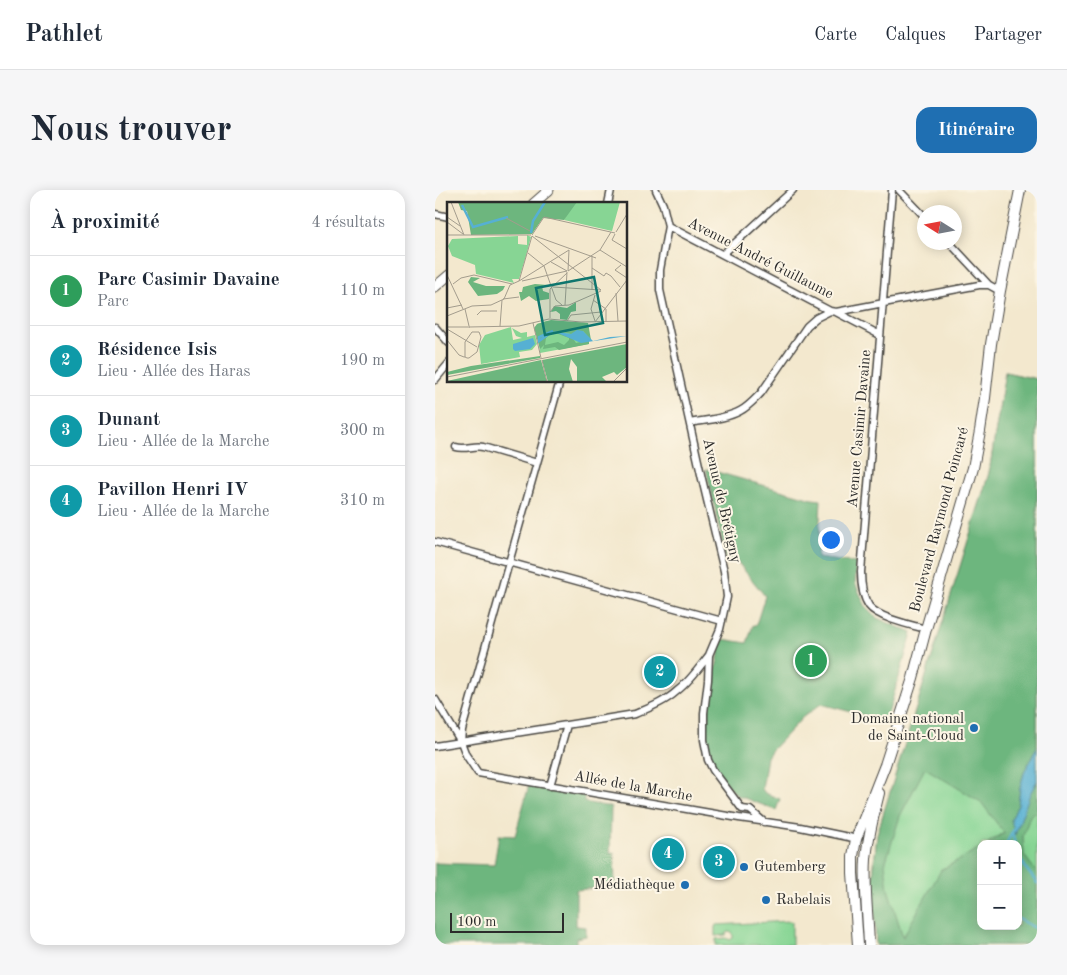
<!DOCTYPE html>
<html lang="fr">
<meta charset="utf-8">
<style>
:root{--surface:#fff;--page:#f6f6f7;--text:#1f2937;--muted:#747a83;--line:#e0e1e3;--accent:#1f6fb2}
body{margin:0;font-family:"Old Standard TT",serif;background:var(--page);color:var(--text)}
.controls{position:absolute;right:15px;bottom:15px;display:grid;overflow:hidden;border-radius:10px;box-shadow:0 2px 12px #0003}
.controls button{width:45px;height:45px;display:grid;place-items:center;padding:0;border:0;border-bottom:1px solid var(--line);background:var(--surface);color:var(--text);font:25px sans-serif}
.compass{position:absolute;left:482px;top:15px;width:45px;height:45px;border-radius:50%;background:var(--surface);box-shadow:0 2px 12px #0003;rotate:281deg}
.scale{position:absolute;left:15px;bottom:12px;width:114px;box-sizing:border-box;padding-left:5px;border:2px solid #2b2b2b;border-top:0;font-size:14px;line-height:18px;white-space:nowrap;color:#2b2b2b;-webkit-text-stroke:4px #fcf5e5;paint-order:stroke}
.you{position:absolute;left:395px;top:349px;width:18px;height:18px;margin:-12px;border:4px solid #fff;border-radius:50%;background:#1a73e8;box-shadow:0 0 0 8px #1a73e833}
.badge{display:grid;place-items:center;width:32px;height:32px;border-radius:50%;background:var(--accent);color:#fff;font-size:16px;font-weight:700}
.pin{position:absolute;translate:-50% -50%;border:2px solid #fff;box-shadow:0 1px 5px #0006}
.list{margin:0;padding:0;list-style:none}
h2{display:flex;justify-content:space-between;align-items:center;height:65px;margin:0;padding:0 20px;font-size:21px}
h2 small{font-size:16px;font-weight:400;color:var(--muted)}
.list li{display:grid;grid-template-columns:32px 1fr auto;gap:15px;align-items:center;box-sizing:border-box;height:70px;padding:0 20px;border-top:1px solid var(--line)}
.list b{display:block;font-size:19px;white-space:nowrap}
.list p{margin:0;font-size:16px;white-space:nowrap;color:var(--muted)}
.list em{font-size:16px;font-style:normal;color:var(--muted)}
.map{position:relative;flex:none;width:602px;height:755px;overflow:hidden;border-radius:15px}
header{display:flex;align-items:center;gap:30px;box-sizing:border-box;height:70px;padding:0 25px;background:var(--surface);border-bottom:1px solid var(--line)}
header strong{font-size:24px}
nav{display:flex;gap:28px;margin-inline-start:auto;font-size:18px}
.intro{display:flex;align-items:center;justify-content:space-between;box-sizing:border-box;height:120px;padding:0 30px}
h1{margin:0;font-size:35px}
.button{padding:12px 22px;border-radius:15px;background:var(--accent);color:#fff;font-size:18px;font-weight:700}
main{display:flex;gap:30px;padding:0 30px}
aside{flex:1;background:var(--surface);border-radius:15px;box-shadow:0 2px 12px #0003}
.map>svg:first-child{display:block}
</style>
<header>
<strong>Pathlet</strong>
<nav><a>Carte</a><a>Calques</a><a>Partager</a></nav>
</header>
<div class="intro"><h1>Nous trouver</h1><a class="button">Itinéraire</a></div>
<main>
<aside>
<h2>À proximité<small>4 résultats</small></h2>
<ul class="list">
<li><span class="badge" style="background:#2e9e5b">1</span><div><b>Parc Casimir Davaine</b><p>Parc</p></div><em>110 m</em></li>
<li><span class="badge" style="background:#0f9aa8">2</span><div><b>Résidence Isis</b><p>Lieu · Allée des Haras</p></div><em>190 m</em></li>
<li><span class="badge" style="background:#0f9aa8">3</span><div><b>Dunant</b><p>Lieu · Allée de la Marche</p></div><em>300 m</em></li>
<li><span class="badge" style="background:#0f9aa8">4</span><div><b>Pavillon Henri IV</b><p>Lieu · Allée de la Marche</p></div><em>310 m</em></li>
</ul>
</aside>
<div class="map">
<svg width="602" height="755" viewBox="0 0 602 755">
<rect width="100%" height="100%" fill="#fcf5e5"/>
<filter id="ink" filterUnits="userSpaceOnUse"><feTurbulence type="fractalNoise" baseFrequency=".02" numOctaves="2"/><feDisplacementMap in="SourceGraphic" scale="10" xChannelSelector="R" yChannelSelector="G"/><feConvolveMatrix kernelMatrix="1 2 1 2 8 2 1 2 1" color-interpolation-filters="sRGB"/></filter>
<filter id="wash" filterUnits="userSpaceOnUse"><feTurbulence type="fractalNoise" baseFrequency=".0096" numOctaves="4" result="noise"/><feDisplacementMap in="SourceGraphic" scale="20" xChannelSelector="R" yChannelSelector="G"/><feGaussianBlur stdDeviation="1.12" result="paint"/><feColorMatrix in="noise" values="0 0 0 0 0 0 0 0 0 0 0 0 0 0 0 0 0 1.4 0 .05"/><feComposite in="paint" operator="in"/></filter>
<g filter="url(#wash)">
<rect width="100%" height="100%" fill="#f3e8ce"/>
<path fill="#87d594" stroke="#598060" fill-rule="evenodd" d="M570,182L602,189V755H441L438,687L442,644L554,283ZM546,654H583V736H546Z
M355,731L357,732V755H281V749L291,748L295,750L298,748V746L297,743L294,742L292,743L291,745L280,746V737L281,735Z"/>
<path fill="#6db67e" stroke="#4c7054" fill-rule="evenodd" d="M570,182L602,189V429L598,442L602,443V557L589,583L585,598L583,615L576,630L580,645L595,603L602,591V619L595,626L588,646L589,665L602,683V755H441L438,687L442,644L554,283ZM490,578L546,612L569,643L551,654H583V736H546V657L506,680L468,747L453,699L450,674L465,626Z
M271,279L377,309L386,310L383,368L422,373L420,393L431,417L442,428L477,443L451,531L386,514L368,527L336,561L332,567L327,599L330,603L345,609L341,620L301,605L280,579L273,564L270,543L278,493L287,449L312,453L318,435H321L330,406L301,370L292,371Z
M94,595L149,605V612L176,617L175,663H179L180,696L141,700V736L151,737V746L141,748V755H0V673L59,675L64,645L80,646Z"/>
<path fill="#56b0d3" stroke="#406e7f" d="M602,557V591L595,604L580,645L576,630L583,615L585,598L589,583Z"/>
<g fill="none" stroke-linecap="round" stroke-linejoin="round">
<path stroke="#56b0d3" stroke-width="2.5" d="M577,643L580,654
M571,654L579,639
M583,665L592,680L602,693
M583,729L602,739"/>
</g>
</g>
<g filter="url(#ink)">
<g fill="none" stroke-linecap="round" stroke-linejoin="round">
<g stroke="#494743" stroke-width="9">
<path id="street" d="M221,0L228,15L233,36L225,80V100L267,289L289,381L292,407L285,439L274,465L273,490L269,523V550L273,570L278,580L307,619L315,620L329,632
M457,0L426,382C426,393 427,406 434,416C443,428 476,435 491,439
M464,0L490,27
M173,14L176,0
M0,24L14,27
M233,36L395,121L401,122L544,95H554
M514,52L554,95L565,101
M288,64L358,0
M401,122L445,145
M0,137L14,153
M0,190L14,173
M255,233C271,230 290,229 305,221C313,217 320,209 326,203L372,136L381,128L395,121
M21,257C30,260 39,255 48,257L102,273
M0,352L287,431
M0,509L26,552L31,565L43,583L304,628L365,637L423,649
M26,552L27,540L125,191
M0,556L200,524C214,518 230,512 242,501C255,491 264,478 274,465
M115,596L132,535"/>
</g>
<g stroke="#494743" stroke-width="11">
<path id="secondary" d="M98,14L114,0
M0,97L14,85"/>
</g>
<g stroke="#494743" stroke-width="12">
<path id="primary" d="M423,755L418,683V666L421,649L450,575L478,488L491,439L538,278L545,241L550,208L556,154L565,101L585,0
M434,755C433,726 429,697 431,669C433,646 439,624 444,603"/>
</g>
<use href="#street" stroke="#fff" stroke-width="6"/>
<use href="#secondary" stroke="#fff" stroke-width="9"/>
<use href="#primary" stroke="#fff" stroke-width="10"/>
</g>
</g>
<g fill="#1f6fb2" stroke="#fcf5e5" stroke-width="2">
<circle cx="539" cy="538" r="5"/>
<circle cx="309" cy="677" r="5"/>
<circle cx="250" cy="695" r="5"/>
<circle cx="331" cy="710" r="5"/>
</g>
<g text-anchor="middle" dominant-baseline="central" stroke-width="4" stroke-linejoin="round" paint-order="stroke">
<g font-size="15" fill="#2b2b2b" stroke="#fcf5e5">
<text transform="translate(325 69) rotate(27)">Avenue André Guillaume</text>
<text transform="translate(425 239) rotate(-85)">Avenue Casimir Davaine</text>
<text transform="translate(286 311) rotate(77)">Avenue de Brétigny</text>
<text transform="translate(505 330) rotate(-75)">Boulevard Raymond Poincaré</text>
<text transform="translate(198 597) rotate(10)">Allée de la Marche</text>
</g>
<g font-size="15" fill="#2b2b2b" stroke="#fcf5e5" text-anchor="end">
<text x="529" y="529">Domaine national<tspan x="529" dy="17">de Saint-Cloud</tspan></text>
<text x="319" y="677" text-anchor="start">Gutemberg</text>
<text x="240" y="695">Médiathèque</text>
<text x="341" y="710" text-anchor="start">Rabelais</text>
</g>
</g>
<g transform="translate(12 12)">
<rect width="180" height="180" fill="#f3e8ce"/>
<path d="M126,0H173L165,29L117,18ZM80,33L84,35L79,54L72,77H65L67,81L29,72L28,63L5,54L1,44L5,37L71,34V42L80,43ZM100,119L141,121L142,142L93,151L90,122ZM64,125L66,138L75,136L69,134L65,126L74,131L80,130V135L88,133L90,142L85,148L72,150L73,155L34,162L32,143L38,133Z" fill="#87d594"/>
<path d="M11,0H130L117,18L96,16L85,32L24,33L20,9L14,8ZM24,75L33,76L26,80L39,84H58L56,88L50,92L31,94L21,80ZM88,82L101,83L95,84L96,89L102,91V97L89,99L82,94L74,99L72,90H75L76,85ZM129,100V109L124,110L120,118L113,117V112L109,109L104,110L107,104L120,106ZM104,118L141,121L144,138L136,129L124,132L109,129L125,135L129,141L142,138V142L112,148L108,145L96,147L97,143L93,147L87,126L90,122ZM106,130L122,136V138L117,143L111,140L98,143L99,136ZM180,142V165L170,173L167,170L155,175L160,180H130V165L124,157L122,167L126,180H101L95,158ZM93,154V156L0,173V170L24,164ZM94,158L100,180H0V179Z" fill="#6db67e" fill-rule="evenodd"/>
<path d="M130,128L136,129L146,139L163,135L180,134L134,141L106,129L124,132ZM86,136L88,142L83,147L68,149L66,147V142Z" fill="#56b0d3"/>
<path fill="none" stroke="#56b0d3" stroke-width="2.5" d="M15,3L26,25L61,15M84,31L86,19L98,0M106,129L92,135V139L106,129"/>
<path fill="none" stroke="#a39c8d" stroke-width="1" d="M4,0L17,33M0,15L13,24M59,16L83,29M0,20L16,32M169,30L180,12M168,32L165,38L180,47M0,33H17M17,33H84M85,33L97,15L168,31M85,34L154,88M88,34L149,56M153,48L180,65M81,51L97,64L109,98L115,103M104,60L120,69M174,63L168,68L180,76M145,66L157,74L159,71L164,74L173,85M121,69L153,48L164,30M121,69L122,48M0,73L16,107M72,79L122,48M75,79L120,69M6,82L14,76L27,73L65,82M106,85L154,88M145,88V54M169,91L171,119M148,93L144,107L148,119M56,97L72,95M146,98L159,107V120M118,103L120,70M0,106L15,103M18,107L22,124M103,110L108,104L122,103L154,89M30,113L34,109H50M0,114L25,104L44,103L57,97L63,83L72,79L85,34M103,116V87L120,71M120,119L124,113L154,110M148,120L180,78M86,121L94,156M53,124L55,98M0,125H23M22,125L72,124L102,117L134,120L180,119M0,127L30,145M0,138L12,153L17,155H18L20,156H22L30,150L34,135L32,130H25L18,140V155M95,158L100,180M0,175L180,140M166,180L180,166"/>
<path fill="#0f766e" fill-opacity="0.15" stroke="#0f766e" stroke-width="2.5" d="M147,75L156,121L98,133L89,86Z"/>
<rect width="180" height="180" fill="none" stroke="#2b2b2b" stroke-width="2.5"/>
</g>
</svg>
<div class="controls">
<button>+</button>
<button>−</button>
</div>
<svg class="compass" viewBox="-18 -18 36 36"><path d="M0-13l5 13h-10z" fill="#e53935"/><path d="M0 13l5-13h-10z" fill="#747a83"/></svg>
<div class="scale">100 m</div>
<div class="you"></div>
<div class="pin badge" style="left:376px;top:471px;background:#2e9e5b">1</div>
<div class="pin badge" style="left:225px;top:482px;background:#0f9aa8">2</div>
<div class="pin badge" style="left:284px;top:672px;background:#0f9aa8">3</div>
<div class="pin badge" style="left:233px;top:664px;background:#0f9aa8">4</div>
</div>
</main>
